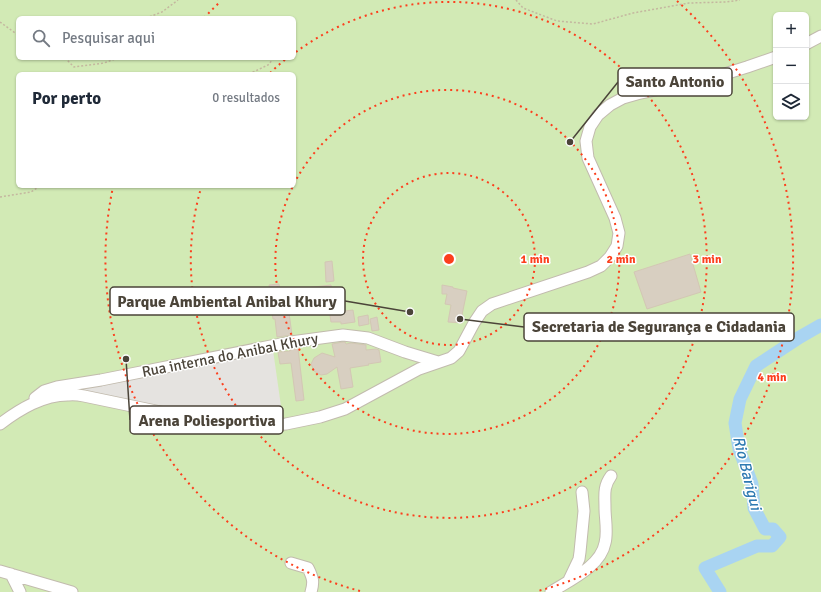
<!DOCTYPE html>
<html lang="pt">
<meta charset="utf-8">
<style>
:root{--surface:#fff;--page:#f2f2f3;--text:#1f2937;--muted:#747a83;--line:#e0e1e3}
body{margin:0;font-family:Signika,sans-serif;background:var(--page);color:var(--text)}
.controls{position:absolute;right:12px;top:12px;display:grid;overflow:hidden;border-radius:6px;box-shadow:0 1px 3px #0004}
.controls button{width:36px;height:36px;display:grid;place-items:center;padding:0;border:0;border-bottom:1px solid var(--line);background:var(--surface);color:var(--text);font:20px sans-serif}
.list{margin:0;padding:0;list-style:none}
h2{display:flex;justify-content:space-between;align-items:center;height:52px;margin:0;padding:0 16px;font-size:17px}
h2 small{font-size:13px;font-weight:400;color:var(--muted)}
.icon{flex:none;width:22px;height:22px;fill:none;stroke:currentColor;stroke-width:2;stroke-linecap:round;stroke-linejoin:round}
.map{position:relative;flex:none;width:821px;height:592px;overflow:hidden}
.search{position:absolute;background:var(--surface);box-shadow:0 1px 3px #0004;left:16px;top:16px;width:280px;height:44px;display:flex;align-items:center;gap:10px;box-sizing:border-box;padding:0 14px;border-radius:6px;color:var(--muted);font-size:15px}
.panel{position:absolute;background:var(--surface);box-shadow:0 1px 3px #0004;left:16px;top:72px;width:280px;height:116px;border-radius:6px}
.map>svg:first-child{display:block}
</style>
<div class="map">
<svg width="821" height="592" viewBox="0 0 821 592">
<rect width="100%" height="100%" fill="#f6f3ec"/>
<path fill="#d2eab5" fill-rule="evenodd" d="M0,0H821V592H0ZM776,15H806V117H776ZM18,18H294V58H18ZM18,74H294V186H18Z"/>
<path fill="#e5e3e0" d="M273,350L283,420L237,423L53,390Z"/>
<g fill="none" stroke-linecap="round" stroke-linejoin="round">
<path stroke="#a9d4f2" stroke-width="13" d="M720,592L705,568L757,546H772L780,537L773,529H765L754,508L752,484L739,449L735,423L740,399L756,366L800,337L821,325"/>
</g>
<path fill="#d8cfc1" stroke="#d3c7b4" d="M690,254L701,292L647,309L634,272Z
M332,261L334,281L326,282L325,262Z
M279,284L280,291L331,285L332,293L287,298L292,335L277,337L275,319H273L272,312H275L273,298H271L269,285Z
M442,285L453,287V288L467,291L462,315H463L462,323L448,322L451,305L445,304L447,294H442Z
M335,295L337,312L353,310L355,322L341,324V322H331L327,296Z
M368,315L369,324L359,326L358,317Z
M377,317L379,330L372,331L370,319Z
M343,342H345L346,344L351,343L366,345V350L376,349L379,350L381,362L368,364L369,365L350,368L353,387L341,389L337,367L327,374L321,375L314,371L311,364L314,358L322,353L335,357L332,344Z
M298,348L304,400L296,401L291,363L280,364L278,352L290,351V350Z"/>
<g fill="none" stroke-linecap="round" stroke-linejoin="round">
<g stroke="#c2bbae" stroke-width="13">
<path id="minor" d="M806,44L821,36
M35,398L44,391L57,387L101,380L291,342L343,335L368,338L405,352L438,362
M0,424C20,409 43,395 68,395C74,394 79,395 84,396L199,420L233,426H258L286,424L320,417L345,409L419,369L451,358L459,351L474,323L482,311L492,304L588,272L601,266L610,257L617,246L619,233L615,218L588,158L586,141L590,127L598,115L610,105L623,98L637,94L715,77L747,67L776,57
M291,563L308,568C313,578 314,582 311,592
M0,571L72,592
M11,574L20,592
M569,580L579,559L580,552L584,511L582,492
M551,592C570,580 601,566 605,543C608,532 605,519 605,508C605,495 603,487 611,476"/>
</g>
<path stroke="#c4b79f" stroke-width="1.5" stroke-dasharray="2 2" stroke-linecap="butt" d="M516,0L523,8L557,21L593,24L633,13L689,3L726,2L740,0
M146,18L162,12L178,0
M207,18L209,17L214,18
M0,22L18,35
M65,58L74,67L104,63L118,58
M249,74L268,65L274,58
M0,197L31,192L40,186"/>
<use href="#minor" stroke="#fff" stroke-width="11"/>
</g>
<g fill="none" stroke="#fc3f1d" stroke-width="2" stroke-dasharray="2 4">
<circle cx="449" cy="259" r="86"/>
<path d="M294 184A172 172 0 1 1 293 186"/>
<path d="M270 73A258 258 0 0 1 287 58M296 52A258 258 0 1 1 201 188"/>
<path d="M360 591A344 344 0 0 1 113 187M204 18A344 344 0 0 1 221 1M677 1A344 344 0 0 1 538 591"/>
</g>
<g text-anchor="middle" dominant-baseline="central" stroke-width="3" stroke-linejoin="round" paint-order="stroke">
<g font-size="15" fill="#4b4439" stroke="#fff">
<text transform="translate(230 355) rotate(-11)">Rua interna do Anibal Khury</text>
</g>
<g font-size="16" font-style="italic" fill="#2e7ab2" stroke="#fff">
<text transform="translate(747 473) rotate(76)">Rio Barigui</text>
</g>
</g>
<circle cx="449" cy="259" r="6" fill="#fc3f1d" stroke="#fff" stroke-width="2"/>
<g font-size="12" text-anchor="middle" font-weight="bold" fill="#fc3f1d" stroke="#fff" stroke-width="3" stroke-linejoin="round" paint-order="stroke">
<text x="535" y="263">1 min</text>
<text x="621" y="263">2 min</text>
<text x="707" y="263">3 min</text>
<text x="772" y="381">4 min</text>
</g>
<path fill="none" stroke="#4b4439" stroke-width="1.5" d="M570 142L618 82M410 312L345 301M460 319L524 327M126 359L130 420"/>
<g fill="#4b4439" stroke="#fff" stroke-width="1.5">
<circle cx="570" cy="142" r="4"/>
<circle cx="410" cy="312" r="4"/>
<circle cx="460" cy="319" r="4"/>
<circle cx="126" cy="359" r="4"/>
</g>
<g fill="#fff" stroke="#4b4439" stroke-width="1.5">
<rect x="618" y="68" width="114" height="28" rx="4"/>
<rect x="110" y="287" width="235" height="28" rx="4"/>
<rect x="524" y="313" width="270" height="28" rx="4"/>
<rect x="130" y="406" width="153" height="28" rx="4"/>
</g>
<g font-size="16" text-anchor="middle" font-weight="bold" fill="#4b4439">
<text x="675" y="87">Santo Antonio</text>
<text x="227" y="307">Parque Ambiental Anibal Khury</text>
<text x="659" y="332">Secretaria de Segurança e Cidadania</text>
<text x="207" y="426">Arena Poliesportiva</text>
</g>
</svg>
<div class="controls">
<button>+</button>
<button>−</button>
<button><svg class="icon" aria-label="layers" viewBox="0 0 24 24"><path d="M12 4l9 5-9 5-9-5zM3 14l9 5 9-5"/></svg></button>
</div>
<div class="search"><svg class="icon" aria-label="search" viewBox="0 0 24 24"><circle cx="10" cy="10" r="6"/><path d="M15 15l6 6"/></svg>Pesquisar aqui</div>
<section class="panel">
<h2>Por perto<small>0 resultados</small></h2>
<ul class="list">
</ul>
</section>
</div>
